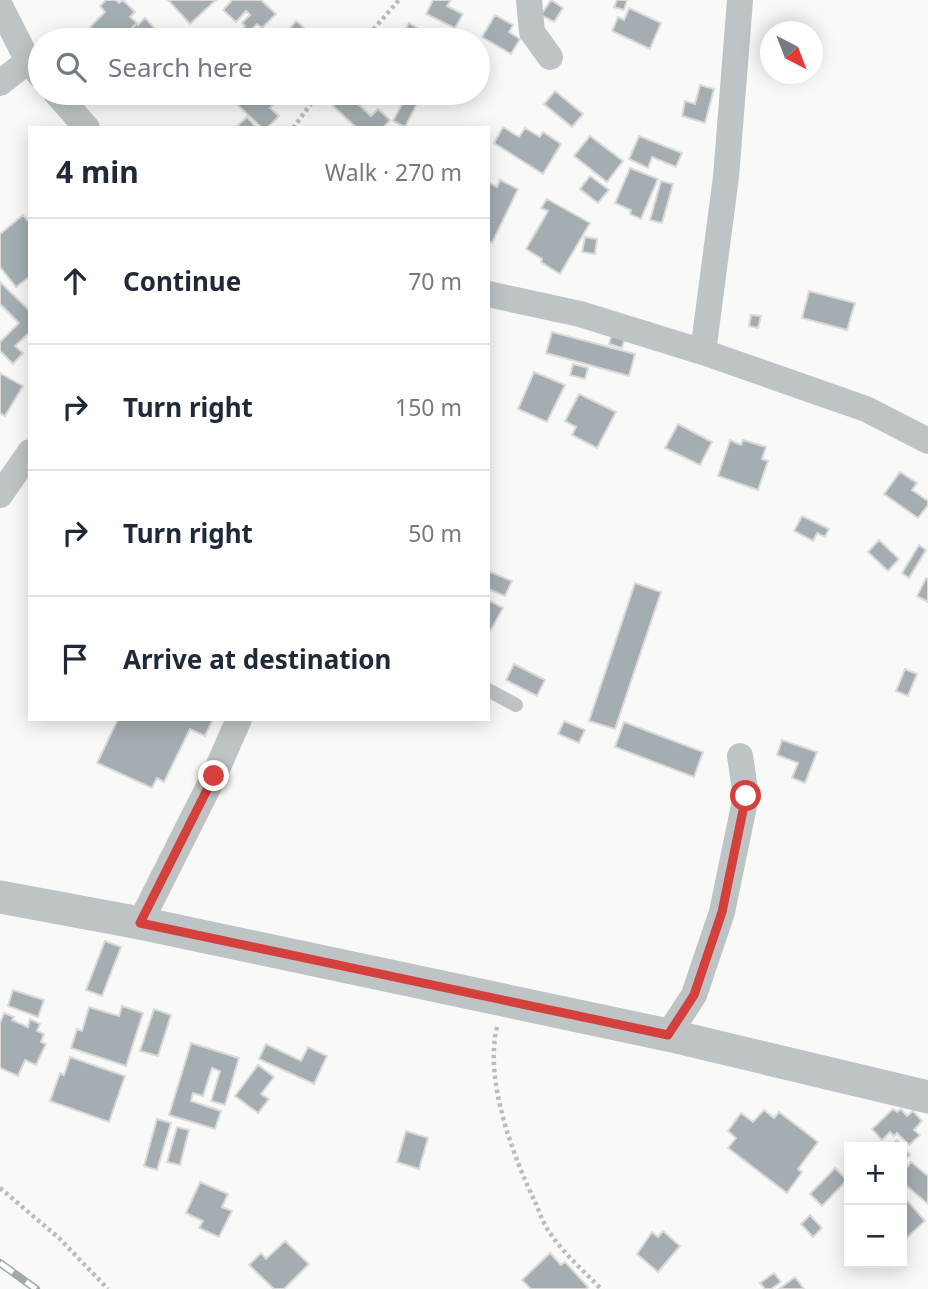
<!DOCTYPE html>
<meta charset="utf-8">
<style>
:root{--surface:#fff;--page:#f6f6f7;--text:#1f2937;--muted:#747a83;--line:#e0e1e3}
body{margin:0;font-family:"Noto Sans",sans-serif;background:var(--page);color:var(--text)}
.controls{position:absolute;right:21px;bottom:21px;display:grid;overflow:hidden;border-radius:0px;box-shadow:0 4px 18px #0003}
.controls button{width:63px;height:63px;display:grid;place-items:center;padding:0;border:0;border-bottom:2px solid var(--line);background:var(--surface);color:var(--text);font:35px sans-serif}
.compass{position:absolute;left:760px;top:21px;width:63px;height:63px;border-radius:50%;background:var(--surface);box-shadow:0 4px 18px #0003;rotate:138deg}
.stop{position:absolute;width:21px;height:21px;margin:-16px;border:5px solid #d4413c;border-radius:50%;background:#fff}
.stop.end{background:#d4413c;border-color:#fff;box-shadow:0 2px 7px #0008}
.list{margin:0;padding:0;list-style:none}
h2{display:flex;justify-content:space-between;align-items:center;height:91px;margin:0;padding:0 28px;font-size:30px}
h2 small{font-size:23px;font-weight:400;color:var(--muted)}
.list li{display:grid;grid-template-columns:46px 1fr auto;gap:21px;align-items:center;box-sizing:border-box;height:126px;padding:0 28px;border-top:2px solid var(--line)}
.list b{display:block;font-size:26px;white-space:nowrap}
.list em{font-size:23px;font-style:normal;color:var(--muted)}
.icon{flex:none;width:38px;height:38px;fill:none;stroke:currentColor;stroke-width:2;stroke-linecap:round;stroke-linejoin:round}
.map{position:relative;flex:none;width:928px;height:1289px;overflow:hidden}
.search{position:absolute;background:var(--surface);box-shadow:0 4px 18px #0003;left:28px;top:28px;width:462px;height:77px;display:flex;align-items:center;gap:18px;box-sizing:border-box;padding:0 24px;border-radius:38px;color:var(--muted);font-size:26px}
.panel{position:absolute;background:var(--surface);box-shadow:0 4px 18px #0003;left:28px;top:126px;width:462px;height:595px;border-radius:0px}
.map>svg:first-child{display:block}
</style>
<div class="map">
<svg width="928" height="1289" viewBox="0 0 928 1289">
<rect width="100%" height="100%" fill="#f9f9f7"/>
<path fill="#a4aeb2" stroke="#dbdad9" stroke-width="2" d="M106,0H116L119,3L123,0L135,12L130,17L137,23L120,40H115L108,33L102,39L90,27L105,12L100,6Z
M168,0H216L190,24Z
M232,0H261L276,14L262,28L257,24L241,40L236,36L245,26L242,23L250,15L246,11L236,22L223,10Z
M433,0H451L447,6L463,14L455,28L426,14Z
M551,0L563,8L554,22L541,15Z
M617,0H627L624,10L614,7Z
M629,8L661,23L650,49L612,31L618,17L624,20Z
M495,15L513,25L509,32L520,39L511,54L482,37Z
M145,18L159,33L163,30L174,40H120L137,23L138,25Z
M296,21L319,40H293L285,34Z
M409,23L437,40H399Z
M700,85L714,89L705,123L682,116L685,101L695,104Z
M555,91L583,114L572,127L544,104Z
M225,93H273L279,98L270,108L279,116L267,128H262Z
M346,93L371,116L378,109L390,120L383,128H357L333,106Z
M408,93L421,96L405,127L393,121Z
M247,117L257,128H235Z
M503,127L519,137L525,128L540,137L543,132L561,144L543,174L494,143Z
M590,136L623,161L607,182L574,156Z
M639,136L682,153L676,167L652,157L648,168L629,159Z
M630,168L658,179L641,219L630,214L631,210L615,203Z
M590,176L609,190L598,203L580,189Z
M500,180L518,189L492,243L488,241V182L497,187Z
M661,181L673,184L662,223L650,220Z
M547,199L590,223L560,274L541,262L542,259L526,249L548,211L541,208Z
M23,215L30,223V279L28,278L16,287L0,267V234Z
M585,237L597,239L595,254L582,252Z
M0,282L30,311V332L15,346L23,353L13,364L0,351V342L19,323L0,304Z
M809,291L855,303L847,330L802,318Z
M751,315L761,316L758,328L749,326Z
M552,332L635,354L629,376L546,353Z
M612,333L625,337L622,348L609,344Z
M573,364L588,368L585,379L570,375Z
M534,372L565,385L547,422L518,409Z
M0,373L23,386L5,416L0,413Z
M579,394L616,412L597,448L572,435L576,427L565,421Z
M678,424L712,442L700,465L665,448Z
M730,440L741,445L743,440L766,447L762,459L768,461L758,490L718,476Z
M900,472L917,483L912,490L928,501V505L918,518L884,494Z
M802,516L829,529L825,537L817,533L813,541L794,531Z
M879,540L899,559L888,571L868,552Z
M919,545L926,550L909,578L902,573Z
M488,571L512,581L505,596L488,589Z
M926,578L928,579V602L917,596Z
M635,583L661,592L615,729L589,721Z
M488,600L503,608L488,635Z
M514,664L545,680L537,696L506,680Z
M905,669L917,674L908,696L896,691Z
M118,719H213L205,736L190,729L164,782L157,778L152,788L97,763Z
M564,721L585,730L579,743L558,734Z
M624,722L703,752L694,777L615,747Z
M782,740L817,752L805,783L792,778L798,763L777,755Z
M105,941L121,947L102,996L86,990Z
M13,990L44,1000L38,1017L8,1006Z
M122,1006L143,1013L126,1066L71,1048L77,1029L82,1031L89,1007L119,1016Z
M154,1009L171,1015L158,1056L140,1051Z
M4,1013L14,1017L12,1020L28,1027L30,1019L40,1024L37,1031L44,1034L41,1042L46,1044L36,1065L25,1060L18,1076L0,1068V1023Z
M191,1043L239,1058L225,1105L211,1101L220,1071L212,1068L203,1096L193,1093L191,1101L221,1111L215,1129L169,1115Z
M266,1044L301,1061L308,1047L327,1056L314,1084L259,1059Z
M70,1057L125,1076L109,1122L50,1101L60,1073L64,1075Z
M258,1065L274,1077L261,1094L269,1099L258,1113L235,1096Z
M893,1109L897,1112L901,1109L907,1116L913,1111L922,1121L914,1130L920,1135L909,1145L897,1133L894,1136L890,1132L882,1140L872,1129Z
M764,1110L774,1118L779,1112L818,1142L798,1169L802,1172L787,1193L728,1148L736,1138L728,1131L741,1113L753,1122Z
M157,1119L171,1123L157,1170L144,1166Z
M177,1127L189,1130L180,1165L167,1162Z
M406,1131L428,1138L419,1169L397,1162Z
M897,1140L910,1155L902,1162V1147H889Z
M911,1162L928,1176V1204L902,1182V1173Z
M835,1168L847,1180L822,1206L810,1194Z
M200,1182L228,1194L222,1207L232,1211L219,1237L199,1228L203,1221L186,1213Z
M904,1197L925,1221L902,1242V1199Z
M810,1215L822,1228L813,1237L801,1224Z
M663,1231L680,1246L658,1272L637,1254L652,1232L658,1237Z
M285,1241L309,1264L284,1289H274L249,1265L261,1253L266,1259Z
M550,1253L561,1265L565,1262L588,1287L586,1289H531L522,1280Z
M774,1273L781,1282L771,1289H765L760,1283Z
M795,1277L804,1289H779Z"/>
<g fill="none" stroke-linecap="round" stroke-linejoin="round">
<path stroke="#b9bdbf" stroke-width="4.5" stroke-dasharray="3.5 3.5" stroke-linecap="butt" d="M364,40L399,0
M293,128L319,93
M497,1027C484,1080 513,1156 536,1204C540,1214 544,1225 550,1233C564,1254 584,1271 601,1289
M0,1188L59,1238L108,1289"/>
<path stroke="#bec4c6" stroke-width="14" d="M488,690L516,705"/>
<path stroke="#bec4c6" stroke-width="26" d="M529,0L532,32L550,57
M0,6L28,61L40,75
M0,83L28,61
M56,93L87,128
M488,294L580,314L703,352L866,409L928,441
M703,352L726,177L740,0
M0,495L30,452
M140,923L214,776L239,719
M668,1035L694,995L722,912L746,796L740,756"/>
<path stroke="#bec4c6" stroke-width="33" d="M0,897L140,923L668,1035L928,1097"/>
<g stroke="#9fa8ab" stroke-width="8">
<path id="rail" d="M0,1263L36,1289"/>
</g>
<use href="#rail" stroke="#fff" stroke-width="5" stroke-dasharray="16" stroke-linecap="butt"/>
</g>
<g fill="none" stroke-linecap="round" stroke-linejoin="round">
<path stroke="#d4413c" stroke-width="9" d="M214,776L140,923L668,1035L694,995L722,912L746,796"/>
</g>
</svg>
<div class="controls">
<button>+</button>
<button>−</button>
</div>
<svg class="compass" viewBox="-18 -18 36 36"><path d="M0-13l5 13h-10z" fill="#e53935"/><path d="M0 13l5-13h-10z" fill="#747a83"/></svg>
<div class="stop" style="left:746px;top:796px"></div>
<div class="stop end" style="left:214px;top:776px"></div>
<div class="search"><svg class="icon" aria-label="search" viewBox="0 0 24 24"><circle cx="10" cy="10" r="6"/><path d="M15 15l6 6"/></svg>Search here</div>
<section class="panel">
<h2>4 min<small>Walk · 270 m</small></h2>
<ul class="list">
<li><svg class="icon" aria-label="ahead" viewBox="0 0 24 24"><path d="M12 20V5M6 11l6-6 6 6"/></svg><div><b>Continue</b></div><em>70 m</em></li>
<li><svg class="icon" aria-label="right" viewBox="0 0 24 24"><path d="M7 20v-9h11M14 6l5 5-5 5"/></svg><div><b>Turn right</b></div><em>150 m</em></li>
<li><svg class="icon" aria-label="right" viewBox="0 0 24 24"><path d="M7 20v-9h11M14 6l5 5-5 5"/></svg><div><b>Turn right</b></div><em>50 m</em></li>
<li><svg class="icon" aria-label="arrive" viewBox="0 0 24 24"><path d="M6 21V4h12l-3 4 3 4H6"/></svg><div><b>Arrive at destination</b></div></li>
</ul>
</section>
</div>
